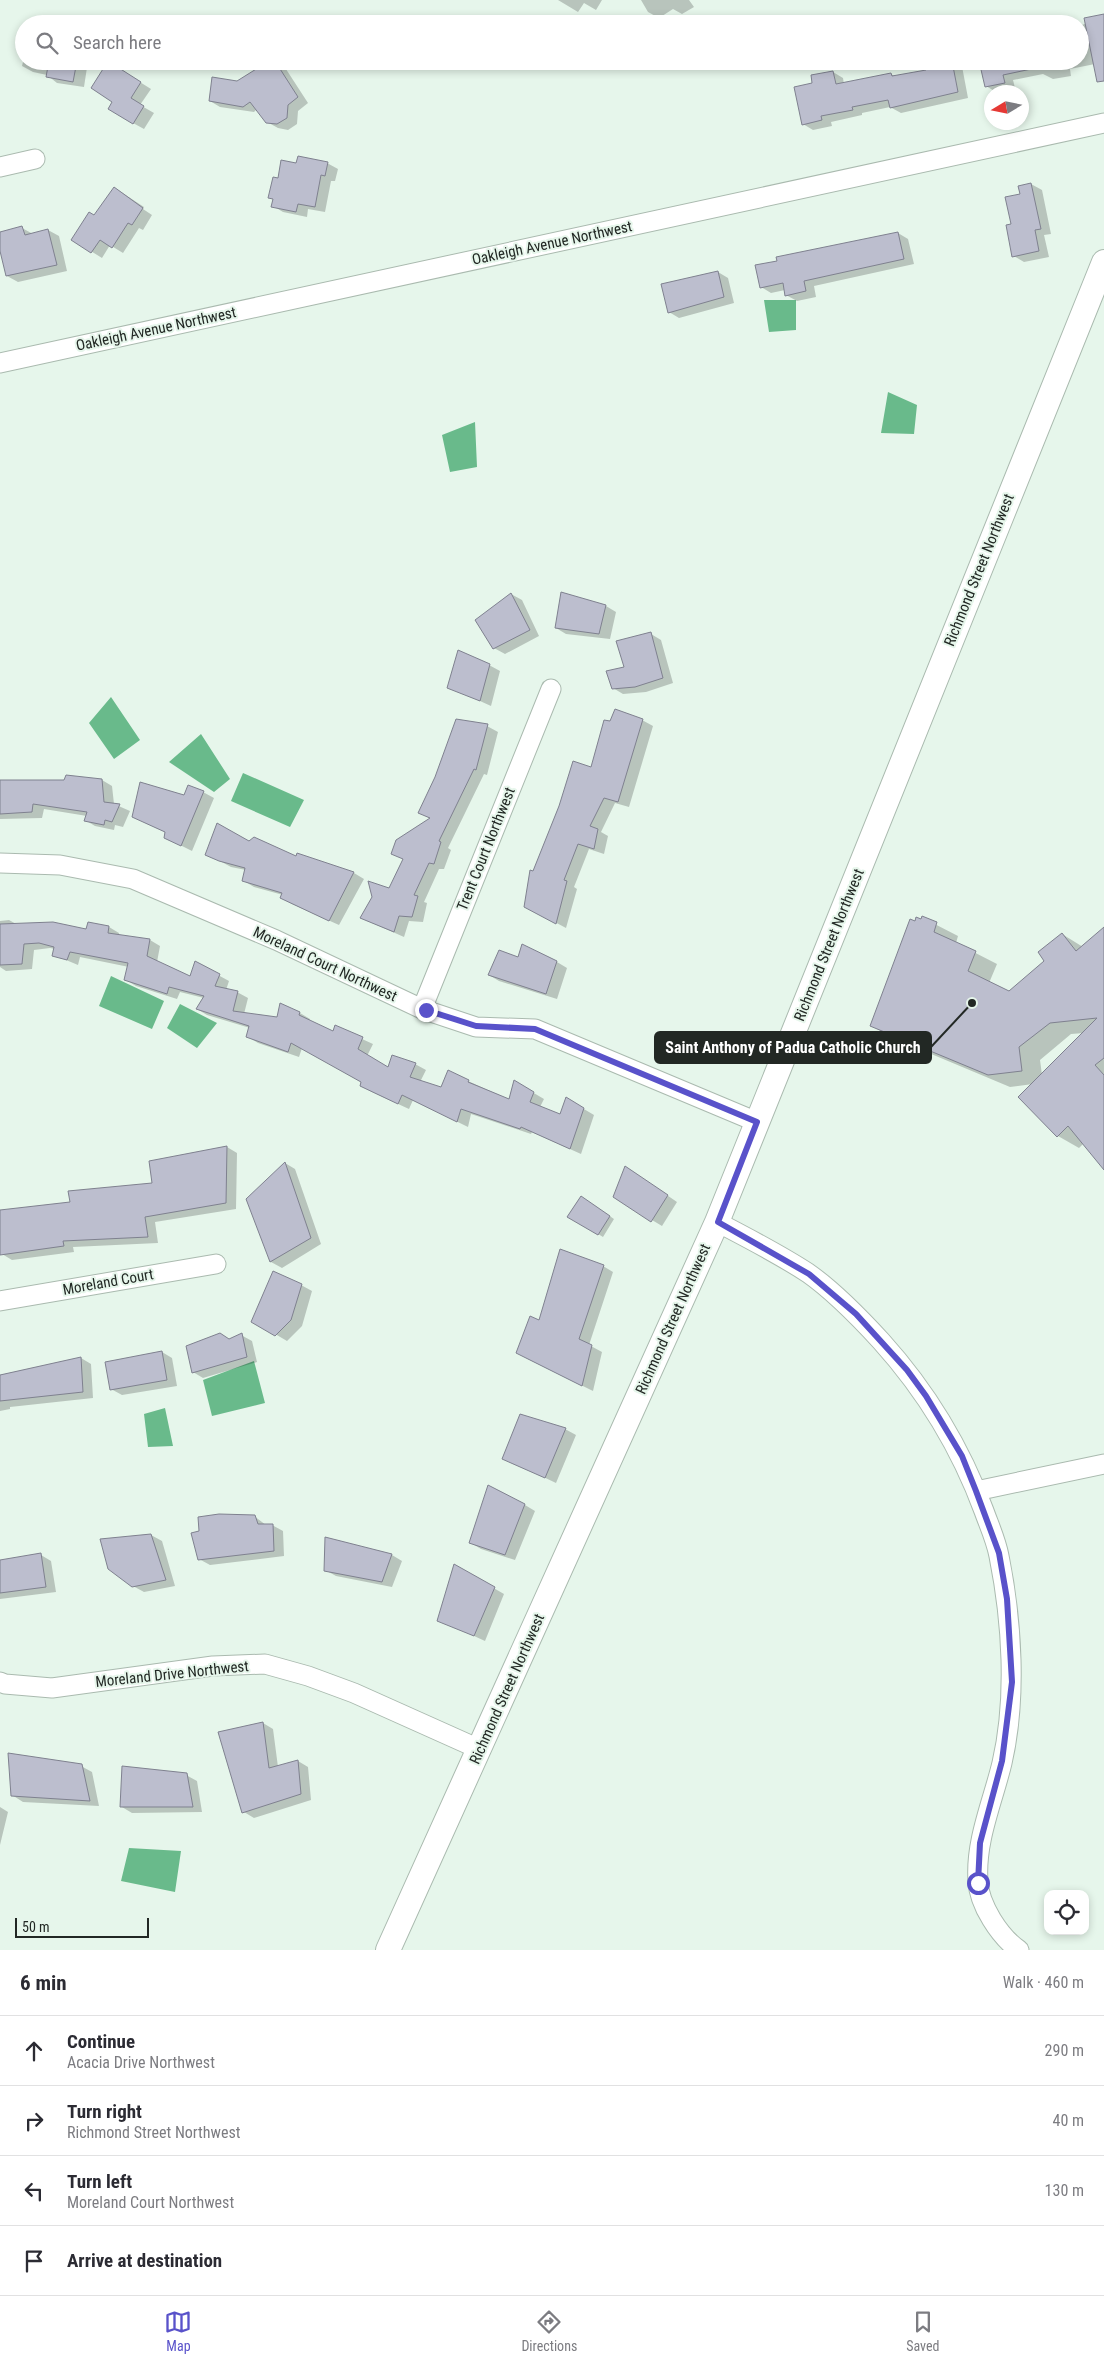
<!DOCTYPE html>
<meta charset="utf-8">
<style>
:root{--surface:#fff;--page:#f2f2f3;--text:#2b2b33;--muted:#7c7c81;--line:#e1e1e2;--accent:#5952ca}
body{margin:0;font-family:"Roboto Condensed",sans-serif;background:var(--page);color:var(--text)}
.controls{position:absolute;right:15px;bottom:15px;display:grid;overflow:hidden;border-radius:10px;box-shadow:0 2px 8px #0003}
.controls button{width:45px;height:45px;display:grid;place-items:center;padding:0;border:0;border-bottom:1px solid var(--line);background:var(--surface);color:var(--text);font:25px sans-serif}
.compass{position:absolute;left:984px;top:85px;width:45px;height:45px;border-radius:50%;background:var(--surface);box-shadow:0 2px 8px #0003;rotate:260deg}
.scale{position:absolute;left:15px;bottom:12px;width:134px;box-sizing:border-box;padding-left:5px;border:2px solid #222824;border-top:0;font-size:14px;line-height:18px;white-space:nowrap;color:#222824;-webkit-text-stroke:4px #e6f6eb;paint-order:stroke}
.stop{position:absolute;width:15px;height:15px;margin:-11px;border:4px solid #5952ca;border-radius:50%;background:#fff}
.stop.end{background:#5952ca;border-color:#fff;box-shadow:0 1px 5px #0008}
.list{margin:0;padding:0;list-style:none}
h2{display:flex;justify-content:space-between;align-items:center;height:65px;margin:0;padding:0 20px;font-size:21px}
h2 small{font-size:16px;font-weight:400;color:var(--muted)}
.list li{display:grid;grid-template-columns:32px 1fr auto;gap:15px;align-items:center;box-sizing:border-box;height:70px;padding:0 20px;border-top:1px solid var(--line)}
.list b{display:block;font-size:19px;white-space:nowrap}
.list p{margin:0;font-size:16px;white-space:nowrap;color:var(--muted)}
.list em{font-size:16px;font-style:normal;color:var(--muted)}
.icon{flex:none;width:28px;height:28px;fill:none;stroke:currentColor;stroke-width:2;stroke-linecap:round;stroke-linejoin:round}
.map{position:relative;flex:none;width:1104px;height:1950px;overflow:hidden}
.search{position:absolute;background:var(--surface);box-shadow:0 2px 8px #0003;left:15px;right:15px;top:15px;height:55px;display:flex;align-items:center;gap:12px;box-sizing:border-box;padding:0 18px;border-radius:28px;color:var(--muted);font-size:19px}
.sheet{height:345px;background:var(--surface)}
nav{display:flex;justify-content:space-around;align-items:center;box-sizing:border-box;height:70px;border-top:1px solid var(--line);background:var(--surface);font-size:14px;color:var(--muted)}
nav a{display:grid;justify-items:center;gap:2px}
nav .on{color:var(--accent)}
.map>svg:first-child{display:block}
</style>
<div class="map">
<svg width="1104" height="1950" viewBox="0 0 1104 1950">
<rect width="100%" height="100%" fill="#e6f6eb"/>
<path fill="#69ba8b" d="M764,300H796V330L769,332Z
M888,392L917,405L914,434L881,433Z
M475,422L477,467L450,472L442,435Z
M111,697L140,740L114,759L89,723Z
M201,734L230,779L214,792L169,762Z
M243,773L304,800L290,827L231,801Z
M111,976L164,1001L152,1029L99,1006Z
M180,1004L217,1023L197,1048L167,1028Z
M254,1361L265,1403L212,1416L203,1380Z
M165,1408L173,1446L148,1447L144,1414Z
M129,1848L181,1851L175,1892L121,1881Z"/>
<path fill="#0003" fill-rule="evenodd" d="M558,0H602L596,10L584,3L578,12Z
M641,0H689L694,7L682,14L673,9L659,18L648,12Z
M1104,15V69L1095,64L1070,69L1071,76L1053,79L1043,74L1013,80L1015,88L996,92L986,86L981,61H1080V26Z
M24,58V61H88L84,87L57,83L47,75L33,72L22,66Z
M271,61L284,66L308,103L298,111L297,124L288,130L278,128L267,122L257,109L254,112L220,107L210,101Z
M925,61H961L968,98L901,113L890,107L862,113V115L831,122L832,126L813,130L803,124L813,84L833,72L843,78L844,84L891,74L896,77L927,71Z
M119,69L151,89L140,105L154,113L144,129L133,123L114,101Z
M327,163L338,169L335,181H331L325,212L308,209L307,217L283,212L273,206L274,200L270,197L279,179L297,165Z
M1031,184L1042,190L1051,234L1044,235L1049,257L1024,262L1014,256L1013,225L1021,194Z
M115,188L144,207L143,209L152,215L143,230L139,228L123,253L110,245L102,258L73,240L95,217Z
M22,228L33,234L48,230L59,236L67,271L18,282L7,276L0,246V233Z
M898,233L908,239L914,264L814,286L816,297L797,301L786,295L785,290L771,293L761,287Z
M718,272L728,278L734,303L679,318L669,312Z
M562,593L606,606L616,612L610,639L566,634L556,628Z
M511,594L522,600L539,636L505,654L494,648Z
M651,634L661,640L673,683L646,692L623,694L613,688Z
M489,665L500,671L491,706L449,687Z
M642,720L653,726L629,807L615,803L601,832L608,836L604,854L589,849L574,887L577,889L566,928L536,912L533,872Z
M487,726L498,732L487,775L484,774L448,848L451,850L444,869H439L424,902L427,903L423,922L409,921L404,937L361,918L390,889L405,860L393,853L431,819L420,813Z
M102,780L112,786L114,804L130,811L123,827L115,825L114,830L95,826L85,820L87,816L44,809L42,818L0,819V782Z
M203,792L214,798L192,851L176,843L167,833L144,822L184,796Z
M249,842L297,858L298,855L354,873L364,879L339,925L292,904L282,898L283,895L254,887L244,881L246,870L231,867L207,854Z
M923,918L958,936L956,943L997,964L989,983L1009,992L1046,962L1062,934L1083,947L1104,928V1166L1084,1143L1079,1148L1058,1136L1020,1097L1033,1084L1010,1087L893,1038L872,1026L916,923ZM1084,1033L1042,1075L1040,1060L1071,1034Z
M9,920L18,925L87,930L89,923L109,927L119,933V936L150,940L160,946L157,962L191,978L196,963L229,981L226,990L237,992L248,998L244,1014L278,1018L300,1013L310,1019L309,1021L333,1032L362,1039L373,1044L367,1056L389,1069L415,1064L426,1070L420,1082L441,1089L468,1081L510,1100L515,1082L544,1099L540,1107L561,1115L567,1099L594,1115L581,1154L532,1132L531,1134L471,1114L468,1127L413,1100L409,1109L372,1092L362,1086L363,1082L302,1048L299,1057L258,1043L248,1037L250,1028L207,1015L197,1009L204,998L180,992L177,999L136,986L126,980L129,967L80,957L78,965L54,955L55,949L50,948L34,950L32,969L6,971L0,967V921Z
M519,959L557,962L567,968L557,999L499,981L489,975Z
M227,1147L237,1153L236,1209L155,1222L158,1243L73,1247L74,1252L12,1260L2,1254L0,1211L71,1203L153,1184Z
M285,1163L295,1169L321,1244L282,1268L271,1262L247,1200Z
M636,1174L677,1202L662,1226L652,1220Z
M586,1200L614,1219L603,1237L569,1216Z
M603,1266L613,1272L589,1345L602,1352L593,1391L528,1359L539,1321Z
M301,1285L312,1291L302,1326L287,1341L253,1321Z
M241,1335L252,1341L257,1362L203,1378L193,1372L230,1340Z
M162,1352L172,1358L177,1386L122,1395L111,1389Z
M81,1358L91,1364L93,1398L10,1407V1409L0,1411V1375Z
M521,1416L565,1429L576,1435L556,1483L503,1458Z
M525,1505L535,1511L515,1560L481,1549L471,1543Z
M254,1516L266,1525H272L283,1531L284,1556L210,1565L199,1559Z
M151,1535L162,1541L175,1586L144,1592L133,1586Z
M41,1555L51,1561L56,1592L0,1599V1561Z
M392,1555L402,1561L392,1587L336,1576L325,1570Z
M455,1566L504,1594L485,1641L439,1620Z
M263,1723L273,1729L278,1767L298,1761L308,1767L311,1800L254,1818L244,1812Z
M81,1766L92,1772L99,1806L23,1802L12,1795Z
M186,1775L197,1781L202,1812L132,1813L122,1807Z
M0,1807L8,1812L0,1845Z"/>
<path fill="#bcbece" stroke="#7f818f" d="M1104,14V81L1097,82L1084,18Z
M49,61H77L73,82L46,77Z
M108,61L141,82L131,98L144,106L133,124L108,109L112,102L91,88Z
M269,61H275L298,97L288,105L287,118L277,124L266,123L250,102L243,107L209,101L212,77L237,81Z
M924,61H952L958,92L890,108L888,100L852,107L853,110L821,116L822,120L802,125L794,87L812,83L811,75L833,71L836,84L891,73L892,76L926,70Z
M979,61H1036V68L1003,75L1005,83L985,87Z
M298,156L328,162L325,176L321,175L315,207L298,204L296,212L271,207L273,199L268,198L273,177L278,178L281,160L296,163Z
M1031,183L1041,229L1035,230L1039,251L1012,257L1006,225L1011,224L1005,197L1020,194L1018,186Z
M114,187L143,208L132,225L128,223L112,248L100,240L91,253L71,240L89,212L94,215Z
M22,226L25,235L48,229L57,265L6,276L0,251V232Z
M898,232L904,259L804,281L806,291L785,296L783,283L760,288L755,265L777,261L776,257Z
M718,271L724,297L668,313L661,284Z
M561,592L606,605L599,634L555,628Z
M511,593L530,630L493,649L475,620Z
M651,632L663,678L635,687L612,689L606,671L624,667L616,641Z
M458,650L490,664L480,701L447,688Z
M615,709L643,719L618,802L604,798L590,826L598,829L594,849L578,844L564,880L567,881L556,924L524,907L530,870L533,871L559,806L573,761L591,767L604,720L610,721Z
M456,719L488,724L476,770L474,769L439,841L441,842L434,864L429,863L414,895L418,896L412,917L399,916L394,932L360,918L372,897L368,881L389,888L403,859L391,854L396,840L430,818L418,813L435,777Z
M66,775L102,779L104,802L120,804L112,822L105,820L104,825L84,821L87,812L33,804L32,812L0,814V780H64Z
M140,782L184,795L188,785L204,791L181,846L164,838L165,832L132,817Z
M217,823L249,841L254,837L296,856L297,853L354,872L329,921L280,898L282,893L242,881L245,868L219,861L205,855Z
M922,916L937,922L934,932L976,951L968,971L1009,991L1044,961L1038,952L1062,933L1076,951L1104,927V1058L1095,1065L1104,1075V1170L1068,1126L1057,1137L1018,1097L1097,1018L1050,1023L1019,1047L1022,1071L988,1075L870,1026L910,919L915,921L916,917L921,919Z
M53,922L86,929L88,922L109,926L108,933L150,939L147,956L190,976L195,961L220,974L215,986L238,991L233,1011L277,1017L280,1003L300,1012L299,1015L333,1031L335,1025L363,1037L358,1049L388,1067L392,1055L416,1063L410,1077L441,1087L448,1070L469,1080L468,1082L509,1099L514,1080L534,1092L530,1102L560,1114L566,1097L584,1108L570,1149L521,1127L520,1129L461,1109L457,1122L402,1095L398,1104L360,1086L361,1082L291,1043L288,1052L246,1037L249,1026L196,1009L204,996L169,987L167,994L124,980L128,963L70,952L67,960L52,956L54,947L39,943L24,944L22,964L0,965V924Z
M522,944L557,961L546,994L488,975L499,950L518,957Z
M227,1146L226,1203L145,1217L148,1237L63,1241L64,1246L0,1255V1210L70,1202L68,1191L152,1183L149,1161Z
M285,1162L311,1238L270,1262L246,1199Z
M625,1166L668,1195L651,1222L613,1197Z
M581,1196L610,1216L598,1235L567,1217Z
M560,1249L604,1265L579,1339L592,1345L582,1386L516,1353L530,1316L539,1320Z
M273,1271L302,1284L291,1320L275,1336L251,1322Z
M220,1333L229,1339L242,1333L247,1357L192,1373L186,1346Z
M162,1351L167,1380L110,1390L105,1362Z
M81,1357L83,1392L0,1401V1375Z
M520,1414L566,1428L545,1478L502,1459Z
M488,1485L525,1504L505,1555L469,1543Z
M219,1514L255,1515L258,1524H273L274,1551L198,1560L191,1533L199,1531L198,1517Z
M151,1534L166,1580L132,1587L108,1569L100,1539Z
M325,1537L392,1554L382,1582L324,1571Z
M41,1553L46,1587L0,1593V1560Z
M454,1564L495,1587L474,1636L437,1621Z
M263,1722L269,1768L298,1760L301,1794L242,1813L218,1732Z
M8,1753L82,1764L90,1801L11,1796Z
M122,1766L187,1773L193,1807H120Z"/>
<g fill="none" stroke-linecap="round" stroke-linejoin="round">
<g stroke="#aabaaf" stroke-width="21">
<path id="minor" d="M0,167L35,159
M0,363L1104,123
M0,863L60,865L133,879L276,940L422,1009L476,1027L535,1029L757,1122
M422,1009L551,689
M717,1222C748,1238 779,1254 808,1273C835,1292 859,1317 881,1341C927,1392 960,1446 984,1511C989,1525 996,1540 999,1556C1012,1621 1017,1698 1002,1763C993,1801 975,1841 978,1881C979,1905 1000,1937 1019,1950
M0,1301L216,1264
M976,1491L1104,1464
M0,1682L5,1684L52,1688L213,1666L265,1664L308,1676L354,1693L479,1749"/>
</g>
<g stroke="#aabaaf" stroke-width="26">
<path id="tertiary" d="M388,1950L717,1222L1104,262"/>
</g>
<use href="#minor" stroke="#fff" stroke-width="19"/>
<use href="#tertiary" stroke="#fff" stroke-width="24"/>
</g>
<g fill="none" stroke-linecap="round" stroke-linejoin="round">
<path stroke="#5952ca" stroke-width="6" d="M426,1010L476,1026L535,1029L757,1122L718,1222L809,1274L856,1314L907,1370L926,1396L962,1456L976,1491L999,1553L1007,1599L1012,1682L1002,1761L980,1843L978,1883"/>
</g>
<g text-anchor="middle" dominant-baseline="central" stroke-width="4" stroke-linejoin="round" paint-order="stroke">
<g font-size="15" fill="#222824" stroke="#e6f6eb">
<text transform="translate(552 243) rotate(-12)">Oakleigh Avenue Northwest</text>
<text transform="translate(156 329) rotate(-12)">Oakleigh Avenue Northwest</text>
<text transform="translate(979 570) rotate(-68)">Richmond Street Northwest</text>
<text transform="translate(486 849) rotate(-68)">Trent Court Northwest</text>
<text transform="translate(829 945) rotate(-68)">Richmond Street Northwest</text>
<text transform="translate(325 964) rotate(25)">Moreland Court Northwest</text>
<text transform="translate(108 1282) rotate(-10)">Moreland Court</text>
<text transform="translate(673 1319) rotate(-66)">Richmond Street Northwest</text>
<text transform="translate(172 1674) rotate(-6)">Moreland Drive Northwest</text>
<text transform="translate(507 1689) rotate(-66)">Richmond Street Northwest</text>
</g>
</g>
<path fill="none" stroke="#222824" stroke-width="2" d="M972 1003L931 1047"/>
<circle fill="#222824" stroke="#e6f6eb" stroke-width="2" cx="972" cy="1003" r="5"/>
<rect fill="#222824" stroke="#222824" stroke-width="2" x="655" y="1032" width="276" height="31" rx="5"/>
<g font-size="16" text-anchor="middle" font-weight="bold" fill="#fff">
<text x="793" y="1053">Saint Anthony of Padua Catholic Church</text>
</g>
</svg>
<div class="controls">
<button><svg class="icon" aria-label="locate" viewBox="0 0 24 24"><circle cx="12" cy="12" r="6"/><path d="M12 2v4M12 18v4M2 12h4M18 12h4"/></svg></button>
</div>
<svg class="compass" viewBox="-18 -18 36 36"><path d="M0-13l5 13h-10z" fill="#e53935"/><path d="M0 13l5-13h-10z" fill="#7c7c81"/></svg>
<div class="scale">50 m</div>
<div class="stop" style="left:978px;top:1883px"></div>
<div class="stop end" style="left:426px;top:1010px"></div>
<div class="search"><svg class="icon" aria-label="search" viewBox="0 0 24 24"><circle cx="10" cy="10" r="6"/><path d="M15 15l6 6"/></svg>Search here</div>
</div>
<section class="sheet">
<h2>6 min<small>Walk · 460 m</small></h2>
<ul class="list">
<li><svg class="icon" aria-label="ahead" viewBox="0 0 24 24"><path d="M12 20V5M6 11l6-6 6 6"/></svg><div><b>Continue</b><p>Acacia Drive Northwest</p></div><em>290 m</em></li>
<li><svg class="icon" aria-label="right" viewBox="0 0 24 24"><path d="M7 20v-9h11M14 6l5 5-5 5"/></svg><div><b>Turn right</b><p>Richmond Street Northwest</p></div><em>40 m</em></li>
<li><svg class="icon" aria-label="left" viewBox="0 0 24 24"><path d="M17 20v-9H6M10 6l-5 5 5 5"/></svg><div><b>Turn left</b><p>Moreland Court Northwest</p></div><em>130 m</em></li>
<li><svg class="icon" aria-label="arrive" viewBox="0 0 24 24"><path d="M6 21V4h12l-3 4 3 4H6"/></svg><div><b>Arrive at destination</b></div></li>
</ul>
</section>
<nav>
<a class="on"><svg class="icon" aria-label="map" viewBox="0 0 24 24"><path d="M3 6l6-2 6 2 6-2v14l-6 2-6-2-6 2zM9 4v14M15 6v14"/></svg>Map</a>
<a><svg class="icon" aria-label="directions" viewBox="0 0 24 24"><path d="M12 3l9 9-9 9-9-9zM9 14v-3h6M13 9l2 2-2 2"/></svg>Directions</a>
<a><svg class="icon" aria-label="saved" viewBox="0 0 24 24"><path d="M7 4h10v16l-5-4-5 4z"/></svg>Saved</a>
</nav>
